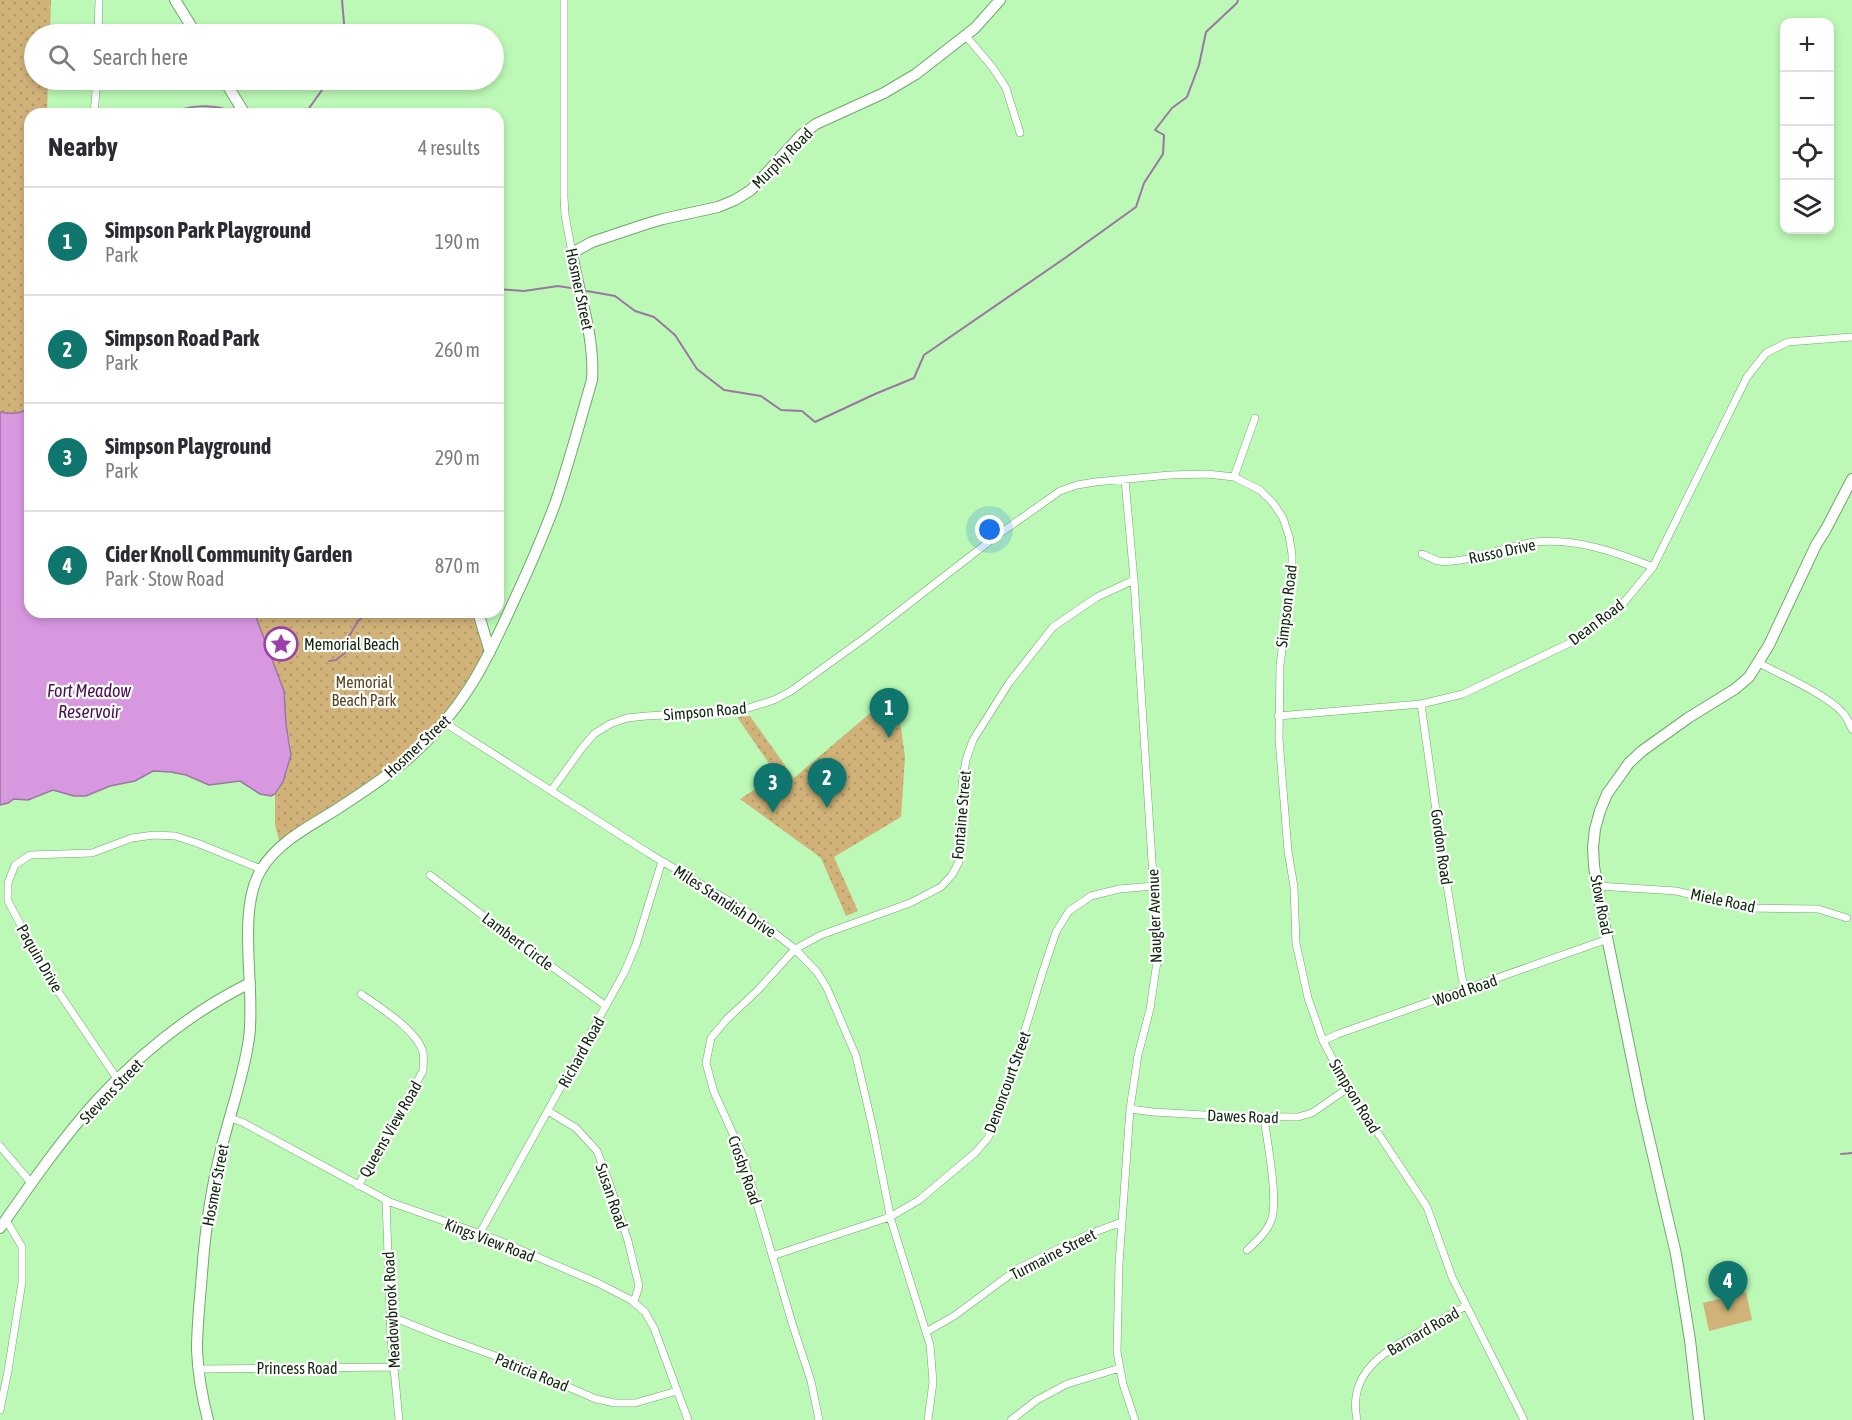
<!DOCTYPE html>
<meta charset="utf-8">
<style>
:root{--surface:#fff;--page:#f2f2f3;--text:#2b2b33;--muted:#7c7c81;--line:#e1e1e2;--accent:#0f766e}
body{margin:0;font-family:"Asap Condensed",sans-serif;background:var(--page);color:var(--text)}
.controls{position:absolute;right:18px;top:18px;display:grid;overflow:hidden;border-radius:12px;box-shadow:0 3px 9px #0003}
.controls button{width:54px;height:54px;display:grid;place-items:center;padding:0;border:0;border-bottom:2px solid var(--line);background:var(--surface);color:var(--text);font:30px sans-serif}
.you{position:absolute;left:990px;top:530px;width:21px;height:21px;margin:-15px;border:4px solid #fff;border-radius:50%;background:#1a73e8;box-shadow:0 0 0 9px #1a73e833}
.badge{display:grid;place-items:center;width:39px;height:39px;border-radius:50%;background:var(--accent);color:#fff;font-size:20px;font-weight:700}
.pin{position:absolute;translate:-50% -50px;filter:drop-shadow(0 2px 3px #0008)}
.pin::after{content:'';position:absolute;top:32px;width:21px;height:18px;background:inherit;clip-path:polygon(0 0,100% 0,50% 100%)}
.list{margin:0;padding:0;list-style:none}
h2{display:flex;justify-content:space-between;align-items:center;height:78px;margin:0;padding:0 24px;font-size:26px}
h2 small{font-size:20px;font-weight:400;color:var(--muted)}
.list li{display:grid;grid-template-columns:39px 1fr auto;gap:18px;align-items:center;box-sizing:border-box;height:108px;padding:0 24px;border-top:2px solid var(--line)}
.list b{display:block;font-size:22px;white-space:nowrap}
.list p{margin:0;font-size:20px;white-space:nowrap;color:var(--muted)}
.list em{font-size:20px;font-style:normal;color:var(--muted)}
.icon{flex:none;width:33px;height:33px;fill:none;stroke:currentColor;stroke-width:2;stroke-linecap:round;stroke-linejoin:round}
.map{position:relative;flex:none;width:1852px;height:1420px;overflow:hidden}
.search{position:absolute;background:var(--surface);box-shadow:0 3px 9px #0003;left:24px;top:24px;width:480px;height:66px;display:flex;align-items:center;gap:15px;box-sizing:border-box;padding:0 21px;border-radius:33px;color:var(--muted);font-size:22px}
.panel{position:absolute;background:var(--surface);box-shadow:0 3px 9px #0003;left:24px;top:108px;width:480px;height:510px;border-radius:18px}
.map>svg:first-child{display:block}
</style>
<div class="map">
<svg width="1852" height="1420" viewBox="0 0 1852 1420">
<defs>
<pattern id="park-dots" width="8" height="8" patternUnits="userSpaceOnUse" patternTransform="scale(1.5)"><rect width="8" height="8" fill="#d1b37a"/><path d="M2 2h.1M6 6h.1" fill="none" stroke="#b29a68" stroke-width="1.8" stroke-linecap="round"/></pattern>
</defs>
<rect width="100%" height="100%" fill="#bcf9b6"/>
<path fill="#d1b37a" d="M1746,1292L1752,1320L1709,1331L1703,1303Z"/>
<path fill="url(#park-dots)" d="M0,0H51L50,34H34V80H48L47,114H30V408C19,413 12,414 0,412Z
M254,612H478L490,652L432,736L281,847L275,825V794L279,790L287,772L291,755V746L286,724L284,691Z
M896,691L905,757L901,817L834,857L858,911L846,916L821,858L740,799L777,775L737,717L750,716L794,778Z"/>
<path fill="#d798e0" stroke="#9b76a1" stroke-width="1.5" d="M30,408V612H254L284,691L286,724L291,755L283,782L275,794L271,796L260,794L240,781L209,785L186,775L171,772L153,771L135,781L110,786L86,796H74L53,790L28,800L14,799L8,803L0,805V412C11,414 20,414 30,408Z"/>
<g fill="none" stroke-linecap="round" stroke-linejoin="round">
<path stroke="#9b76a1" stroke-width="2" d="M342,0L345,34
M174,114C186,104 213,105 228,110
M305,114L329,80
M498,289L524,291L558,286L571,288
M587,291L615,296L635,311L654,317L675,335L697,369L724,390L761,396L781,410L802,411L815,422L875,394L914,378L924,355L1065,258L1136,207L1144,183L1163,154L1164,135L1155,130L1172,108L1187,97L1199,65L1206,32L1237,3L1238,0
M329,661L336,660L345,653L348,638L358,621L368,612
M1841,1154L1852,1153"/>
<g stroke="#6fa86a" stroke-width="8">
<path id="street" d="M564,0V197L565,215L572,253
M98,34L99,0
M966,36L993,68L1006,88L1020,133
M94,114L97,80
M231,114L241,108
M1234,477L1255,418
M1125,480L1134,580L1158,955L1150,1009L1138,1055L1130,1109L1119,1264L1117,1352L1123,1384L1135,1420
M1422,554C1427,556 1434,560 1439,561C1463,565 1509,545 1535,542C1576,538 1616,552 1653,567
M1759,663C1781,675 1826,694 1842,712C1847,717 1849,723 1852,729
M1421,704L1443,860L1462,978L1466,989
M1278,716L1421,704L1463,694L1576,640L1621,606L1653,567L1747,377L1766,353L1788,342L1852,337
M445,723L650,854L746,911L795,949L817,972L827,988L856,1056L873,1129L891,1220L930,1345L933,1382L928,1420
M551,791L582,748L594,734L610,724L627,718L646,716L739,711L774,700L791,691L866,637L999,534L1060,491L1077,485L1095,482L1170,475L1207,474L1234,477L1260,490L1273,503L1283,518L1289,536L1292,554V573L1280,665L1279,739L1288,851L1294,887L1296,943L1308,998L1323,1041L1348,1088L1427,1207L1452,1277L1524,1420
M430,875L503,931L606,1006
M1598,886L1676,891L1748,908L1818,909L1847,918
M1323,1041L1338,1034L1608,939
M118,1080L47,975L8,901V883L15,865L30,855L92,853L132,838L154,835L175,836L197,843L261,869
M1130,1109L1153,1112L1222,1116L1298,1117L1312,1113L1348,1088
M548,1111L576,1128L597,1151L610,1185L628,1241L639,1286L634,1302
M230,1118L242,1122L390,1202L495,1239L598,1283L631,1300L645,1312L654,1328L688,1420
M0,1146L32,1184
M358,1186L423,1071C423,1065 424,1058 423,1052C417,1030 379,1007 361,994
M386,1200L391,1337L399,1420
M480,1233L624,973L636,945L662,861
M1247,1250C1256,1242 1266,1233 1271,1221C1279,1202 1267,1140 1264,1118
M772,1256L890,1217L919,1200L975,1153L988,1138L1000,1111L1043,971L1056,932L1069,911L1091,896L1119,889L1154,886
M390,1316L445,1338L501,1358L596,1399L615,1403H635L677,1391
M926,1332L954,1316L1019,1268L1089,1234L1122,1222
M199,1369L394,1367
M0,1410L8,1371L22,1282V1247L6,1220
M819,1420L811,1381L792,1323L743,1156L714,1092L706,1063L711,1038L727,1019L757,991L795,949L821,935L910,903L941,887L952,875L959,862L962,839V784L966,760L973,740L1009,683L1053,627L1097,597L1134,580
M1011,1420L1037,1400L1067,1384L1120,1368
M1357,1420C1347,1371 1386,1351 1421,1331C1436,1323 1451,1314 1466,1306"/>
</g>
<g stroke="#6fa86a" stroke-width="12">
<path id="secondary" d="M175,0L196,34
M224,80L245,114
M478,612L490,652
M0,1228C30,1185 61,1140 97,1100C140,1054 193,1011 250,983
M208,1420C202,1397 198,1374 197,1350C197,1325 200,1299 202,1274C205,1231 211,1188 222,1146C231,1110 244,1075 249,1038C256,989 236,911 261,870C277,843 308,827 334,811C360,794 387,777 410,757C461,712 484,667 511,607C527,573 542,539 555,504C569,463 580,421 592,380C595,337 579,295 572,253L592,242L646,224L663,219L718,207L735,200L751,190L801,135L816,124L884,93L916,74L975,28L1000,0
M1699,1420L1690,1340L1676,1254L1641,1104L1600,903L1594,866L1593,847L1595,829L1600,811L1607,794L1629,763L1642,751L1688,718L1735,689L1749,677L1769,645L1816,545L1826,529L1852,479"/>
</g>
<use href="#street" stroke="#fff" stroke-width="7"/>
<use href="#secondary" stroke="#fff" stroke-width="10"/>
</g>
<defs>
<g id="sight-ring" transform="scale(1.725)"><circle r="9.5" fill="#fff" stroke="#9c3fa9" stroke-width="1.5"/><path d="M0-6L1.8-2.2L6-1.7L2.9 1.2L3.7 5.4L0 3.3L-3.7 5.4L-2.9 1.2L-6-1.7L-1.8-2.2Z" fill="#9c3fa9"/></g>
</defs>
<g fill-rule="evenodd">
<use href="#sight-ring" x="281" y="644"/>
</g>
<g text-anchor="middle" dominant-baseline="central" stroke-width="4.5" stroke-linejoin="round" paint-order="stroke">
<g font-size="16" fill="#10270e" stroke="#fff">
<text transform="translate(782 158) rotate(-45)">Murphy Road</text>
<text transform="translate(580 289) rotate(78)">Hosmer Street</text>
<text transform="translate(1502 551) rotate(-12)">Russo Drive</text>
<text transform="translate(1286 606) rotate(-83)">Simpson Road</text>
<text transform="translate(1596 622) rotate(-37)">Dean Road</text>
<text transform="translate(705 711) rotate(-5)">Simpson Road</text>
<text transform="translate(417 746) rotate(-43)">Hosmer Street</text>
<text transform="translate(961 815) rotate(-85)">Fontaine Street</text>
<text transform="translate(1442 847) rotate(82)">Gordon Road</text>
<text transform="translate(1723 900) rotate(12)">Miele Road</text>
<text transform="translate(725 901) rotate(33)">Miles Standish Drive</text>
<text transform="translate(1602 905) rotate(79)">Stow Road</text>
<text transform="translate(1154 916) rotate(-92)">Naugler Avenue</text>
<text transform="translate(518 941) rotate(37)">Lambert Circle</text>
<text transform="translate(40 958) rotate(60)">Paquin Drive</text>
<text transform="translate(1465 990) rotate(-19)">Wood Road</text>
<text transform="translate(581 1052) rotate(-61)">Richard Road</text>
<text transform="translate(1007 1082) rotate(-70)">Denoncourt Street</text>
<text transform="translate(111 1091) rotate(-46)">Stevens Street</text>
<text transform="translate(1355 1096) rotate(59)">Simpson Road</text>
<text transform="translate(1243 1116) rotate(2)">Dawes Road</text>
<text transform="translate(390 1129) rotate(-60)">Queens View Road</text>
<text transform="translate(745 1170) rotate(71)">Crosby Road</text>
<text transform="translate(215 1185) rotate(-79)">Hosmer Street</text>
<text transform="translate(612 1196) rotate(71)">Susan Road</text>
<text transform="translate(490 1240) rotate(21)">Kings View Road</text>
<text transform="translate(1053 1254) rotate(-27)">Turmaine Street</text>
<text transform="translate(391 1310) rotate(-93)">Meadowbrook Road</text>
<text transform="translate(1423 1331) rotate(-30)">Barnard Road</text>
<text x="297" y="1368">Princess Road</text>
<text transform="translate(532 1372) rotate(22)">Patricia Road</text>
</g>
<g font-size="16" fill="#10270e" stroke="#fff" text-anchor="start">
<text x="304" y="644">Memorial Beach</text>
</g>
<g font-size="16" fill="#58441e" stroke="#fff">
<text x="364" y="682">Memorial<tspan x="364" dy="18">Beach Park</tspan></text>
</g>
<g font-size="18" font-style="italic" fill="#490f51" stroke="#fff">
<text x="89" y="690">Fort Meadow<tspan x="89" dy="21">Reservoir</tspan></text>
</g>
</g>
</svg>
<div class="controls">
<button>+</button>
<button>−</button>
<button><svg class="icon" aria-label="locate" viewBox="0 0 24 24"><circle cx="12" cy="12" r="6"/><path d="M12 2v4M12 18v4M2 12h4M18 12h4"/></svg></button>
<button><svg class="icon" aria-label="layers" viewBox="0 0 24 24"><path d="M12 4l9 5-9 5-9-5zM3 14l9 5 9-5"/></svg></button>
</div>
<div class="you"></div>
<div class="pin badge" style="left:889px;top:738px">1</div>
<div class="pin badge" style="left:827px;top:808px">2</div>
<div class="pin badge" style="left:773px;top:813px">3</div>
<div class="pin badge" style="left:1728px;top:1311px">4</div>
<div class="search"><svg class="icon" aria-label="search" viewBox="0 0 24 24"><circle cx="10" cy="10" r="6"/><path d="M15 15l6 6"/></svg>Search here</div>
<section class="panel">
<h2>Nearby<small>4 results</small></h2>
<ul class="list">
<li><span class="badge">1</span><div><b>Simpson Park Playground</b><p>Park</p></div><em>190 m</em></li>
<li><span class="badge">2</span><div><b>Simpson Road Park</b><p>Park</p></div><em>260 m</em></li>
<li><span class="badge">3</span><div><b>Simpson Playground</b><p>Park</p></div><em>290 m</em></li>
<li><span class="badge">4</span><div><b>Cider Knoll Community Garden</b><p>Park · Stow Road</p></div><em>870 m</em></li>
</ul>
</section>
</div>
